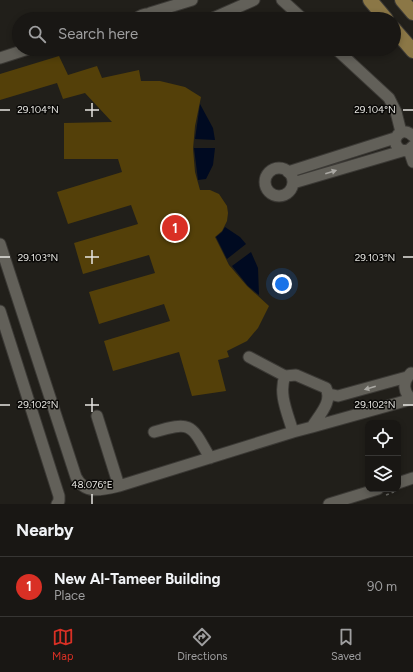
<!DOCTYPE html>
<meta charset="utf-8">
<style>
:root{--surface:#191714;--page:#22201d;--text:#f1f3f6;--muted:#9f9fa0;--line:#373634;--accent:#d93025}
body{margin:0;font-family:Figtree,sans-serif;background:var(--page);color:var(--text)}
.controls{position:absolute;right:12px;bottom:12px;display:grid;overflow:hidden;border-radius:8px;box-shadow:0 2px 6px #0003}
.controls button{width:36px;height:36px;display:grid;place-items:center;padding:0;border:0;border-bottom:1px solid var(--line);background:var(--surface);color:var(--text);font:20px sans-serif}
.you{position:absolute;left:282px;top:284px;width:14px;height:14px;margin:-10px;border:3px solid #fff;border-radius:50%;background:#1a73e8;box-shadow:0 0 0 6px #1a73e833}
.badge{display:grid;place-items:center;width:26px;height:26px;border-radius:50%;background:var(--accent);color:#fff;font-size:13px;font-weight:700}
.pin{position:absolute;translate:-50% -50%;border:2px solid #fff;box-shadow:0 1px 4px #0006}
.list{margin:0;padding:0;list-style:none}
h2{display:flex;justify-content:space-between;align-items:center;height:52px;margin:0;padding:0 16px;font-size:17px}
h2 small{font-size:13px;font-weight:400;color:var(--muted)}
.list li{display:grid;grid-template-columns:26px 1fr auto;gap:12px;align-items:center;box-sizing:border-box;height:60px;padding:0 16px;border-top:1px solid var(--line)}
.list b{display:block;font-size:15px;white-space:nowrap}
.list p{margin:0;font-size:13px;white-space:nowrap;color:var(--muted)}
.list em{font-size:13px;font-style:normal;color:var(--muted)}
.icon{flex:none;width:22px;height:22px;fill:none;stroke:currentColor;stroke-width:2;stroke-linecap:round;stroke-linejoin:round}
.map{position:relative;flex:none;width:413px;height:504px;overflow:hidden}
.search{position:absolute;background:var(--surface);box-shadow:0 2px 6px #0003;left:12px;right:12px;top:12px;height:44px;display:flex;align-items:center;gap:10px;box-sizing:border-box;padding:0 14px;border-radius:22px;color:var(--muted);font-size:15px}
.sheet{height:112px;background:var(--surface)}
nav{display:flex;justify-content:space-around;align-items:center;box-sizing:border-box;height:56px;border-top:1px solid var(--line);background:var(--surface);font-size:11px;color:var(--muted)}
nav a{display:grid;justify-items:center;gap:2px}
nav .on{color:var(--accent)}
.map>svg:first-child{display:block}
</style>
<div class="map">
<svg width="413" height="504" viewBox="0 0 413 504">
<rect width="100%" height="100%" fill="#211f1a"/>
<path fill="#000a21" d="M200,104L213,128L215,140L195,139Z
M194,148H215L213,165L206,179L198,180Z
M225,227L240,237L246,244L227,259L216,237L222,232Z
M251,252L258,268L259,295L248,286L232,266Z"/>
<path fill="#544009" d="M59,56L68,75L97,66L102,78L139,70L141,81H160L185,87L201,97L195,126L193,149L195,172L200,190H210L219,194L227,206L228,213L227,221L222,231L215,237L229,265L247,286L269,306L258,328L247,341L227,351L229,357L218,360L226,391L192,396L179,352L113,371L104,341L170,321L164,304L99,324L89,292L155,273L149,255L83,274L74,243L138,224L131,205L68,224L57,192L122,172L118,159H64V123L112,122L85,93L63,99L57,83L0,100V74Z"/>
<g fill="none" stroke-linecap="round" stroke-linejoin="round">
<g stroke="#3b3935" stroke-width="13">
<path id="minor" d="M282,0L303,19
M150,13L192,0
M136,19C144,12 153,12 161,19
M211,19L254,0
M336,49L389,98L396,112L401,132
M0,58L28,49
M413,136C406,129 397,131 395,141C397,151 406,154 413,146
M409,150L413,162
M265 182a14 14 0 1 1 28 0a14 14 0 1 1-28 0Z
M288,172L395,138
M293,183L402,151
M0,244L76,477C85,495 102,490 119,486L293,432
M0,311L59,496V501L57,504
M249,357L285,376L296,375L326,388C333,402 319,415 312,427L293,432C288,414 278,394 285,376
M411,373C402,382 403,393 413,400
M329,394L338,396L407,377
M97,416L119,486
M312,427L412,399
M154,432C192,421 191,424 210,458
M398,483L413,478
M329,504L378,489"/>
</g>
<g stroke="#3b3935" stroke-width="16">
<path id="major" d="M370,0L386,19
M402,0L413,13
M394,29L413,51"/>
</g>
<path stroke="#676661" stroke-width="1.5" stroke-dasharray="3 3" stroke-linecap="butt" d="M386,495L394,492"/>
<use href="#minor" stroke="#626059" stroke-width="11"/>
<use href="#major" stroke="#8b7746" stroke-width="14"/>
</g>
<defs><path id="oneway-solid" d="M-6-.8H1V-3.2L6.5 0L1 3.2V.8H-6Z"/></defs>
<g fill="#aba9a4">
<use href="#oneway-solid" transform="translate(331 172) rotate(-17)"/>
<use href="#oneway-solid" transform="translate(370 388) rotate(164)"/>
</g>
<path fill="none" stroke="#e6e5e1" stroke-width="1.5" d="M92,103V117M0,110H10M85,110H99M403,110H413M92,250V264M0,257H10M85,257H99M403,257H413M92,398V412M0,405H10M85,405H99M403,405H413M92,494V504"/>
<g font-size="10" text-anchor="middle" fill="#e6e5e1" stroke="#0a0907" stroke-width="3" stroke-linejoin="round" paint-order="stroke">
<text x="38" y="113">29.104°N</text>
<text x="375" y="113">29.104°N</text>
<text x="38" y="261">29.103°N</text>
<text x="375" y="261">29.103°N</text>
<text x="38" y="408">29.102°N</text>
<text x="375" y="408">29.102°N</text>
<text x="92" y="488">48.076°E</text>
</g>
</svg>
<div class="controls">
<button><svg class="icon" aria-label="locate" viewBox="0 0 24 24"><circle cx="12" cy="12" r="6"/><path d="M12 2v4M12 18v4M2 12h4M18 12h4"/></svg></button>
<button><svg class="icon" aria-label="layers" viewBox="0 0 24 24"><path d="M12 4l9 5-9 5-9-5zM3 14l9 5 9-5"/></svg></button>
</div>
<div class="you"></div>
<div class="pin badge" style="left:175px;top:228px">1</div>
<div class="search"><svg class="icon" aria-label="search" viewBox="0 0 24 24"><circle cx="10" cy="10" r="6"/><path d="M15 15l6 6"/></svg>Search here</div>
</div>
<section class="sheet">
<h2>Nearby<small></small></h2>
<ul class="list">
<li><span class="badge">1</span><div><b>New Al-Tameer Building</b><p>Place</p></div><em>90 m</em></li>
</ul>
</section>
<nav>
<a class="on"><svg class="icon" aria-label="map" viewBox="0 0 24 24"><path d="M3 6l6-2 6 2 6-2v14l-6 2-6-2-6 2zM9 4v14M15 6v14"/></svg>Map</a>
<a><svg class="icon" aria-label="directions" viewBox="0 0 24 24"><path d="M12 3l9 9-9 9-9-9zM9 14v-3h6M13 9l2 2-2 2"/></svg>Directions</a>
<a><svg class="icon" aria-label="saved" viewBox="0 0 24 24"><path d="M7 4h10v16l-5-4-5 4z"/></svg>Saved</a>
</nav>
